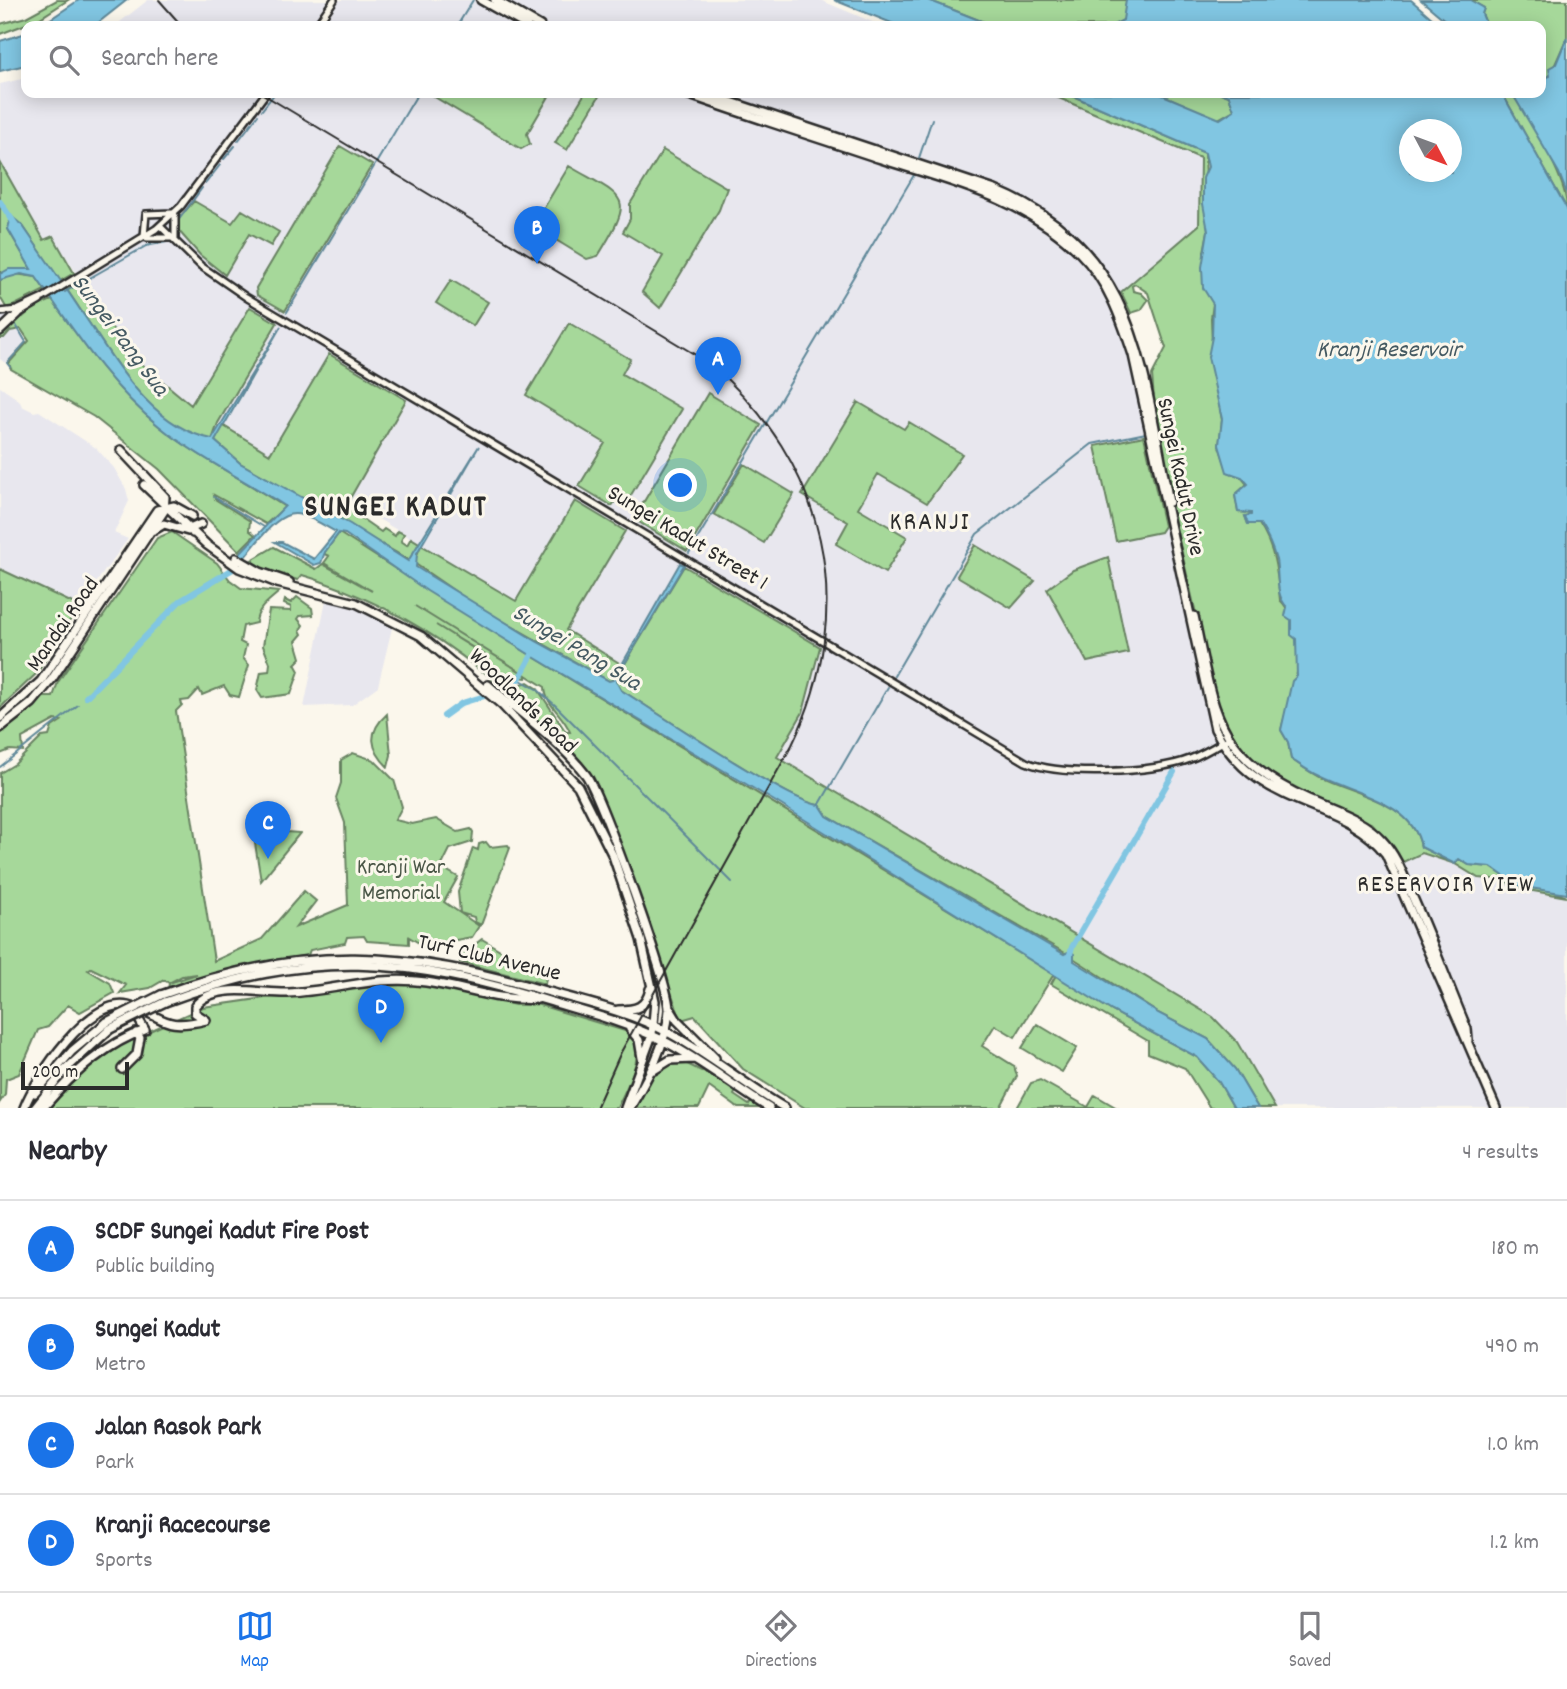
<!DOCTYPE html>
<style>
:root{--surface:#fff;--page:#f7f7f7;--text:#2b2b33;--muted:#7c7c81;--line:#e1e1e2;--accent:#1a73e8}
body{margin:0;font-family:Dekko,sans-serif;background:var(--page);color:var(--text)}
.compass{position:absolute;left:1399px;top:119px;width:63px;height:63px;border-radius:50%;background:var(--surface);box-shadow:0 4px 18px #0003;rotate:131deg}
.scale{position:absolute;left:21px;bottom:18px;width:108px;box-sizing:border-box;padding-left:7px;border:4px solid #2b2b2b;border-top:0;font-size:19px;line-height:24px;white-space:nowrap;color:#2b2b2b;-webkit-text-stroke:5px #fbf7ec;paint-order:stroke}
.you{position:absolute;left:681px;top:486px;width:24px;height:24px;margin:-18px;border:5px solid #fff;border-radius:50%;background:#1a73e8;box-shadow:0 0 0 10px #1a73e833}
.badge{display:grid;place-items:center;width:46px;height:46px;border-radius:50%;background:var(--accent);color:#fff;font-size:23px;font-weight:700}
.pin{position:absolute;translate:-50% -58px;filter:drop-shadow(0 2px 4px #0008)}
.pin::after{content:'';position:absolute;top:37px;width:24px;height:21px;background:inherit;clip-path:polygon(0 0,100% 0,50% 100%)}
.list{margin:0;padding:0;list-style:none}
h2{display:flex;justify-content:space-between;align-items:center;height:91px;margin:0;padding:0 28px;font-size:30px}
h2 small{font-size:23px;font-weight:400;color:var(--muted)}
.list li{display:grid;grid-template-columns:46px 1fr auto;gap:21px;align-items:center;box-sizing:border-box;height:98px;padding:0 28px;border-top:2px solid var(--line)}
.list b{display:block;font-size:26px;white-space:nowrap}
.list p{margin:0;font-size:23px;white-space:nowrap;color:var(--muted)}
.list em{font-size:23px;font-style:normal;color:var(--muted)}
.icon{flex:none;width:38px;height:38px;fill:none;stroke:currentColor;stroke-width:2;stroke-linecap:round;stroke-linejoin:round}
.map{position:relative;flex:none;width:1567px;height:1108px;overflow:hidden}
.search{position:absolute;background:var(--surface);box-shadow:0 4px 18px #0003;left:21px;right:21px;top:21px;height:77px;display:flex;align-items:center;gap:18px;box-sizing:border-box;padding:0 24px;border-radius:14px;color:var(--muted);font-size:26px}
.sheet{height:483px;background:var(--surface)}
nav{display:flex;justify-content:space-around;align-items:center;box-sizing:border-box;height:98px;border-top:2px solid var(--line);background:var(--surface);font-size:19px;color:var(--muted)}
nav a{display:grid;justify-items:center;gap:4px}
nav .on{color:var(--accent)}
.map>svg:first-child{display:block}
</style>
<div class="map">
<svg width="1567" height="1108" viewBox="0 0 1567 1108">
<rect width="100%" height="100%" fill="#fbf7ec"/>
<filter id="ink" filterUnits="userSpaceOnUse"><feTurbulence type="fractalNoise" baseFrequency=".0143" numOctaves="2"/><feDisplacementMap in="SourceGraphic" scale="14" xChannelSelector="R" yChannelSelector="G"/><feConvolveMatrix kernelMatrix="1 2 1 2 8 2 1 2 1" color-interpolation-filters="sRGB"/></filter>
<g filter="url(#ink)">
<path fill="#e8e7ee" d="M148,0H820L882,26H115Z
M26,78V93H1047L1200,157L1199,225L1121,293L1227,732L1290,792L1372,826L1403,862L1421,853L1455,864L1478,878L1506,880L1511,887L1567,897V1108H1275L1237,1042L1208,1014L201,413L150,373L115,335L53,236L44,241L0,162V84Z
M0,302L25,341L5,363L0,359Z
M0,387L19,400L22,406L34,412L39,411L96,448L114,468L126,489L129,501L114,533L128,539L79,606L0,569Z
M326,600L365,611L393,624L378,686L352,705L304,707Z"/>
<path fill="#a6d89a" stroke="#688262" stroke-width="2" d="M57,0H68L37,20L0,34V24L26,17Z
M928,0H1126L1124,20L1112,26H994Z
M1470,0H1567V37L1550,76L1541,79V26H1487L1482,14L1484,8Z
M428,93H551L527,134L530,144L521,149Z
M585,93H601L567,150L555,143Z
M1047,93H1066L1205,153L1208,231L1204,252L1213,304L1211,318L1213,374L1222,420L1219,446L1228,472L1241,477L1247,484L1235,495L1238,512L1251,513L1252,515L1245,516L1248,524H1259C1275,548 1277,572 1280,600C1296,615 1301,656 1296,678C1292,696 1285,712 1281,730L1288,742L1291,759C1300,765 1309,772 1319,777C1353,794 1413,802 1421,847L1455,864L1459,859L1469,865L1491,867L1518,886L1544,888L1567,897L1511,887L1506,880L1478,878L1455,864L1422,853L1403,862L1373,824L1290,792L1255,769L1227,733L1216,700L1158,450L1152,375L1166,348L1148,293L1135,284L1132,286L1133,291L1141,293L1148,300L1141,310L1131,313L1121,292L1199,225L1200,158Z
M1158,93H1221L1229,96L1234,110L1218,119Z
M1502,93H1512C1530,120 1567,177 1567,209Z
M340,146L372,165L285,311L257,295L256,288Z
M663,150L727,188L719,210L660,308L642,292L663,256L623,232L630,219V204Z
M0,162L44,240L53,236L74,273L60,281L23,226L12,222L8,229L32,270L13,269L0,274Z
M569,166C627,200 636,194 598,256L587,259L533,226Z
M194,201L232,223L242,210L279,232L271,246L249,234L225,275L200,255L178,230V219Z
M15,274L36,277L45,290L7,309L0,297V280Z
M451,280L488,302L473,326L436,303Z
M80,283L132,356L191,405L250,307L277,323L218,423L212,440C206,438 197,438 191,435C138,412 99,335 67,290Z
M52,300C83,343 117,393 159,426C198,457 244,480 285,507L266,524L214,495L215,499L250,521L249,530L255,535L239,551L159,469L94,417L11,369L9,363L29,341L21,329L10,331L4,338H0V333L20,315L23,317L33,308Z
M569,323L630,359L622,374L682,409L628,500L619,495L612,506L579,486L605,443L526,395Z
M329,354L406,400L345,507L381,532L384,529L395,536L398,531L404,534L401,541L407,545L411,538L419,543L411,561L240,463L215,441L222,425L270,454Z
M708,393L761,425L687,551L637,521L636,515Z
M858,402L904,429L909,422L962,454L927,503L878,474L858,508L907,537L885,573L836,544L848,522L802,495Z
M1144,436L1164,526L1160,532L1116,541L1095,446Z
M744,464L794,494L764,543L714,514Z
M575,501L625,531L566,630L621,664L613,680L609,681L478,607L414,563L421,545L516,601Z
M172,532L217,563L230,580L241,588L279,592C268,602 257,608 256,623L243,626L240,642L246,645L243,658L249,665L239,697L230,695L224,686L202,695L199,689L189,700L181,701L182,705L176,711L214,961L262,939L304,891L316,901L296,927L348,905L345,823L336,798L341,783V760L353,753L374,760L394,780L402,807L395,820L412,824L436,819L458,832L471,829L473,832L472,842L450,849L441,867L458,877L444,902L479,926L472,937L424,946L409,937V944L367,941L364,936L347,937L345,943L310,950L308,955L237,967L168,990L169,983L197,974L182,976L169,983L164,980L150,988L120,993L126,985L91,968L88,970L110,983L114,993L80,1012L68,1005L48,1027L38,1030L19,1074L6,1079L5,1095L0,1102V773L15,764L42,737L49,736L52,727L61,721L55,720L22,738L23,751L10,750L0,754V734L43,697H53L58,682L157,538Z
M339,533L532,656L1054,974L1015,1037L995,1025L982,1046L1014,1066L1017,1076L1000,1108H805L743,1069L695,1016L681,1020L598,787L543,723L536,722L499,691L528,682L537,688L566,732H570C564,715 545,705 545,687L415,606L526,675V678L502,676L493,680L483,671L485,655L436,625L484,655L481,671C430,629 377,601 315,579L302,575L298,580L271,573L250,561L274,547L316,569L323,564L372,591L324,563L329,556L324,554L325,552Z
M975,545L1035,581L1011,608L957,576Z
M1108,557L1128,653L1087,662L1047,589L1073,570Z
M684,566L820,647L803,712L777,757L1213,1017L1237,1042L1275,1108H1258L1235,1069L1208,1039L1158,1013L1067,954L827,816L820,805C795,806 652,709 621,690L616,681L617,677Z
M0,569L79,606L37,673L0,708Z
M297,597L312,608L313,615L300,616L298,619L303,625L300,630L302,634L296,641L301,658L295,664L299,671L291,694L262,698L257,690L261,672L269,671L270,663L263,646L269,610L291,611V607L284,604L285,600L291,603Z
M387,714L391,755L388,767C370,749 367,732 387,714Z
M286,832L300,833L261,881L254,837Z
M486,842L490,847L508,845L510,848L481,925L475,922L474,917L460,913L458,892L473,848L478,850L479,844Z
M482,939L528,967L547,970L545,984L460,962L461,955Z
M1056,975L1112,1011L1197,1057L1219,1082L1234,1108H1210L1185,1068L1148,1053V1041L1051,984Z
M375,982L426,983L515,1005L536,1004L625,1031C651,1047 627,1086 617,1108H49L87,1068L105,1056L132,1039L203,1007Z
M1037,1024L1077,1048L1062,1072L1022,1048Z
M681,1061L726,1083L736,1091L734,1095L749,1105L751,1102L763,1108H738L709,1087L699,1108H634C647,1085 653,1066 681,1061Z
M1040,1080L1088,1107L1095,1095L1117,1108H1017L1031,1083Z"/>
<path fill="#81c6e2" stroke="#5f8899" stroke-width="2" fill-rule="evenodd" d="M79,0H127L94,26H40Z
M834,0H928L994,26H899Z
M1126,0H1411L1441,26H1112L1123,20Z
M1421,0H1470L1484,8L1482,14L1487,26H1452Z
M26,33V65L0,71V41Z
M1567,37V194L1559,173L1512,93H1541V79L1550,76L1549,68L1556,64Z
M1066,93H1158L1220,119L1234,110L1229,96L1221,93H1502L1567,209V894L1518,886L1491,867L1469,865L1459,859L1455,864L1421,847C1414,803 1353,793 1319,776C1309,772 1300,765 1291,759L1288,742L1281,730L1292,681L1297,676L1296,639L1291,635V620L1285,616L1287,607C1275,595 1279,576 1276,560C1272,546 1267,535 1260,524H1248L1245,516L1251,515V513L1238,512L1235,495L1248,484L1242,477L1227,472L1219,445L1222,419L1208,357L1212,337L1213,304L1203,288L1202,267L1208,231L1203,204V178L1208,167L1205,153ZM1410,130H1452V172H1410Z
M11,216L23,226C42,254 62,282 81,311C115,360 149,426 212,439L281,326L215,441L240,463L350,524L408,561L479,446L417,553L416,567L536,641L609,681L613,680L680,563L684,565L618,675L616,681L621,690C652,709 795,806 820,805L827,816L1064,954L1070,951L1074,954V961L1158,1013L1208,1039L1235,1069L1258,1108H1234L1219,1082L1197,1057L1112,1011L781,805L532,656L427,591L345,534L339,533L325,552L321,563L314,565L275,542H282L314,559L336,532C325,526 313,518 301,515C279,507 256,545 243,559L238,555L285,506C243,479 197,457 159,426C109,386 73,329 36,277L21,274L0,280V274L9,269H31L8,229Z"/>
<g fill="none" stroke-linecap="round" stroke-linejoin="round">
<path stroke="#5f8899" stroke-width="2" d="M325,26L335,24
M457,26L473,0
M262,110L275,93
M238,141L258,115
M224,159L235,146
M918,161L932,119
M206,183L220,165
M178,221L202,188
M65,292L146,246L167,242
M287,312L418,93
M10,367L7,363L26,342L16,325
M214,497L264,527
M689,553L914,175
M894,676L977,534L1092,444L1146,433
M519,679L538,690L555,705L732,882
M0,767L78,705
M820,804L888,687"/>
<path stroke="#81c6e2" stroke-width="6" d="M0,202L15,224
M496,686L501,681L519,679L534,651
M86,697L180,601L233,569
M444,716L462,703L488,695
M1069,958L1072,947L1174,772"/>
<g stroke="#2b2b2b" stroke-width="10">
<path id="minor" d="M316,26L334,0
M160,226L201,266L246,297L1026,762C1061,777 1155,773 1190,759C1203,754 1216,746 1228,739
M144,236L146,214L172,213
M147,238H172
M175,239V215
M0,312L17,310L43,298L156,229L181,206L266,93
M18,314L40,301"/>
</g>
<g stroke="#2b2b2b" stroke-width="12">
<path id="major" d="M481,0L527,26
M495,0L540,26
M684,93C749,116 815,137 881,159C953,182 1024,198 1080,253C1108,281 1121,318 1133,355L1215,729C1258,813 1340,795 1386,854L1496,1108
M704,93L995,190C1138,249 1142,368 1169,502
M0,331L18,314
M144,485L207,545L239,568L277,583L356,603L421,636L502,705L578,786L613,856L641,939L655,1001L652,1035L625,1108
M154,530L164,524L188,531
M193,533L192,528L201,524
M236,558L260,572L289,582
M1194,616C1214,709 1213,755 1308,799C1332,810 1363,819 1382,840C1398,857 1405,880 1414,900C1433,943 1449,986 1467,1029L1468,1040
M488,685C521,714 559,740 586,775C601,795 670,987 669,1010C666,1047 648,1077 630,1108
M0,718L41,681L157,510L174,506L192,516
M0,728L32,703L52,679L164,511L165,497L121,450
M161,995C302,943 407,950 549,992C590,1003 632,1013 669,1033C710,1055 745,1085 785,1108
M165,1002C309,949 407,957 552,1002C589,1013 627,1023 662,1040C700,1059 733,1086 769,1108
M669,1007L677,1020L715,1058
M618,1010C636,1010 646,1008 650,989
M206,1020L195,1013V1006C214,981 262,994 288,993C335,991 375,975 426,982C464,987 499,1002 537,999
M630,1029L639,1040L642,1058
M122,1069L137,1054L140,1038L136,1033
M654,1070L670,1060L695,1059
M35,1093L72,1051L107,1022
M24,1108C36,1077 89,997 128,1006C166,1015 159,1031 206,1020
M35,1108L65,1070L110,1029
M43,1108C71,1075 104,1044 145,1030L135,1013"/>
</g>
<use href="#minor" stroke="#fbf7ec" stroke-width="5"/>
<use href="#major" stroke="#fbf7ec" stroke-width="7"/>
<path stroke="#2b2b2b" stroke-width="2" d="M159,0L182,26
M261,93L709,363C827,462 859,607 792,745L621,1052L596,1108"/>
<g stroke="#2b2b2b" stroke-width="12" stroke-linecap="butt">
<path id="major-bridge" d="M107,1022L161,995
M110,1029L165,1002"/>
</g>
<use href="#major-bridge" stroke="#fbf7ec" stroke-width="7"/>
</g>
</g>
<g text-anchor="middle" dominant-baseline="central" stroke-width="6" stroke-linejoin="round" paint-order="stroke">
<g font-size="23" fill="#2b2b2b" stroke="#fbf7ec">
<text transform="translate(1179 477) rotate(78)">Sungei Kadut Drive</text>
<text transform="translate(687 539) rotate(31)">Sungei Kadut Street 1</text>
<text transform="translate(64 625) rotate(-55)">Mandai Road</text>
<text transform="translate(522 702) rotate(44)">Woodlands Road</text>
<text transform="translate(489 959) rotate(13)">Turf Club Avenue</text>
</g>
<g font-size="23" fill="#4a5647" stroke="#fbf7ec">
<text x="401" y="868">Kranji War<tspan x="401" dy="26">Memorial</tspan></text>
</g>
<g font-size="24" font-style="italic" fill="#455a62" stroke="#fbf7ec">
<text transform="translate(119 336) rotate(53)">Sungei Pang Sua</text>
<text x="1389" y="351">Kranji Reservoir</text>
<text transform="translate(576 649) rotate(31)">Sungei Pang Sua</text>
</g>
<g font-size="24" letter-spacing="2" fill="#2b2b2b" stroke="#fbf7ec">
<text x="1446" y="886">RESERVOIR VIEW</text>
</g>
<g font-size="26" letter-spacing="2" fill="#2b2b2b" stroke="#fbf7ec">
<text x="930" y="523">KRANJI</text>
</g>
<g font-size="30" font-weight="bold" letter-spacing="2" fill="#2b2b2b" stroke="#fbf7ec">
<text x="396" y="509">SUNGEI KADUT</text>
</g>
</g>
</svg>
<svg class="compass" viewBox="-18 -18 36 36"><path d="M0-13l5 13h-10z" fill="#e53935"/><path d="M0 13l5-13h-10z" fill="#7c7c81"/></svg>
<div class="scale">200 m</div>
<div class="you"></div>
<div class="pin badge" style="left:718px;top:395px">A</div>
<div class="pin badge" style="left:537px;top:264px">B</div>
<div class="pin badge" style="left:268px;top:859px">C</div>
<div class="pin badge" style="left:381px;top:1043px">D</div>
<div class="search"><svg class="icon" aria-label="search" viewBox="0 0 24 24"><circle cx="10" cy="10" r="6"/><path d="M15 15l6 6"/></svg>Search here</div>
</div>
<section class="sheet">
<h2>Nearby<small>4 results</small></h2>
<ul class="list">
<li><span class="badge">A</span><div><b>SCDF Sungei Kadut Fire Post</b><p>Public building</p></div><em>180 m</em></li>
<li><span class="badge">B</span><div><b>Sungei Kadut</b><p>Metro</p></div><em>490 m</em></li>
<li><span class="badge">C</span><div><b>Jalan Rasok Park</b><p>Park</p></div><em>1.0 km</em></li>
<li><span class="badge">D</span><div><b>Kranji Racecourse</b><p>Sports</p></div><em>1.2 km</em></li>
</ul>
</section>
<nav>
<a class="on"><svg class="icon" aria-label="map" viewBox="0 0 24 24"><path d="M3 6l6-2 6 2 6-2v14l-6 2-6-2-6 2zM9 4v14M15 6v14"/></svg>Map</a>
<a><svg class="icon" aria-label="directions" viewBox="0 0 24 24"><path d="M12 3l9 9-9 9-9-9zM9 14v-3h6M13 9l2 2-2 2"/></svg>Directions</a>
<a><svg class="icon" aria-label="saved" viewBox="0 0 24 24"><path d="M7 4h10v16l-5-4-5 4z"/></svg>Saved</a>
</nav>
